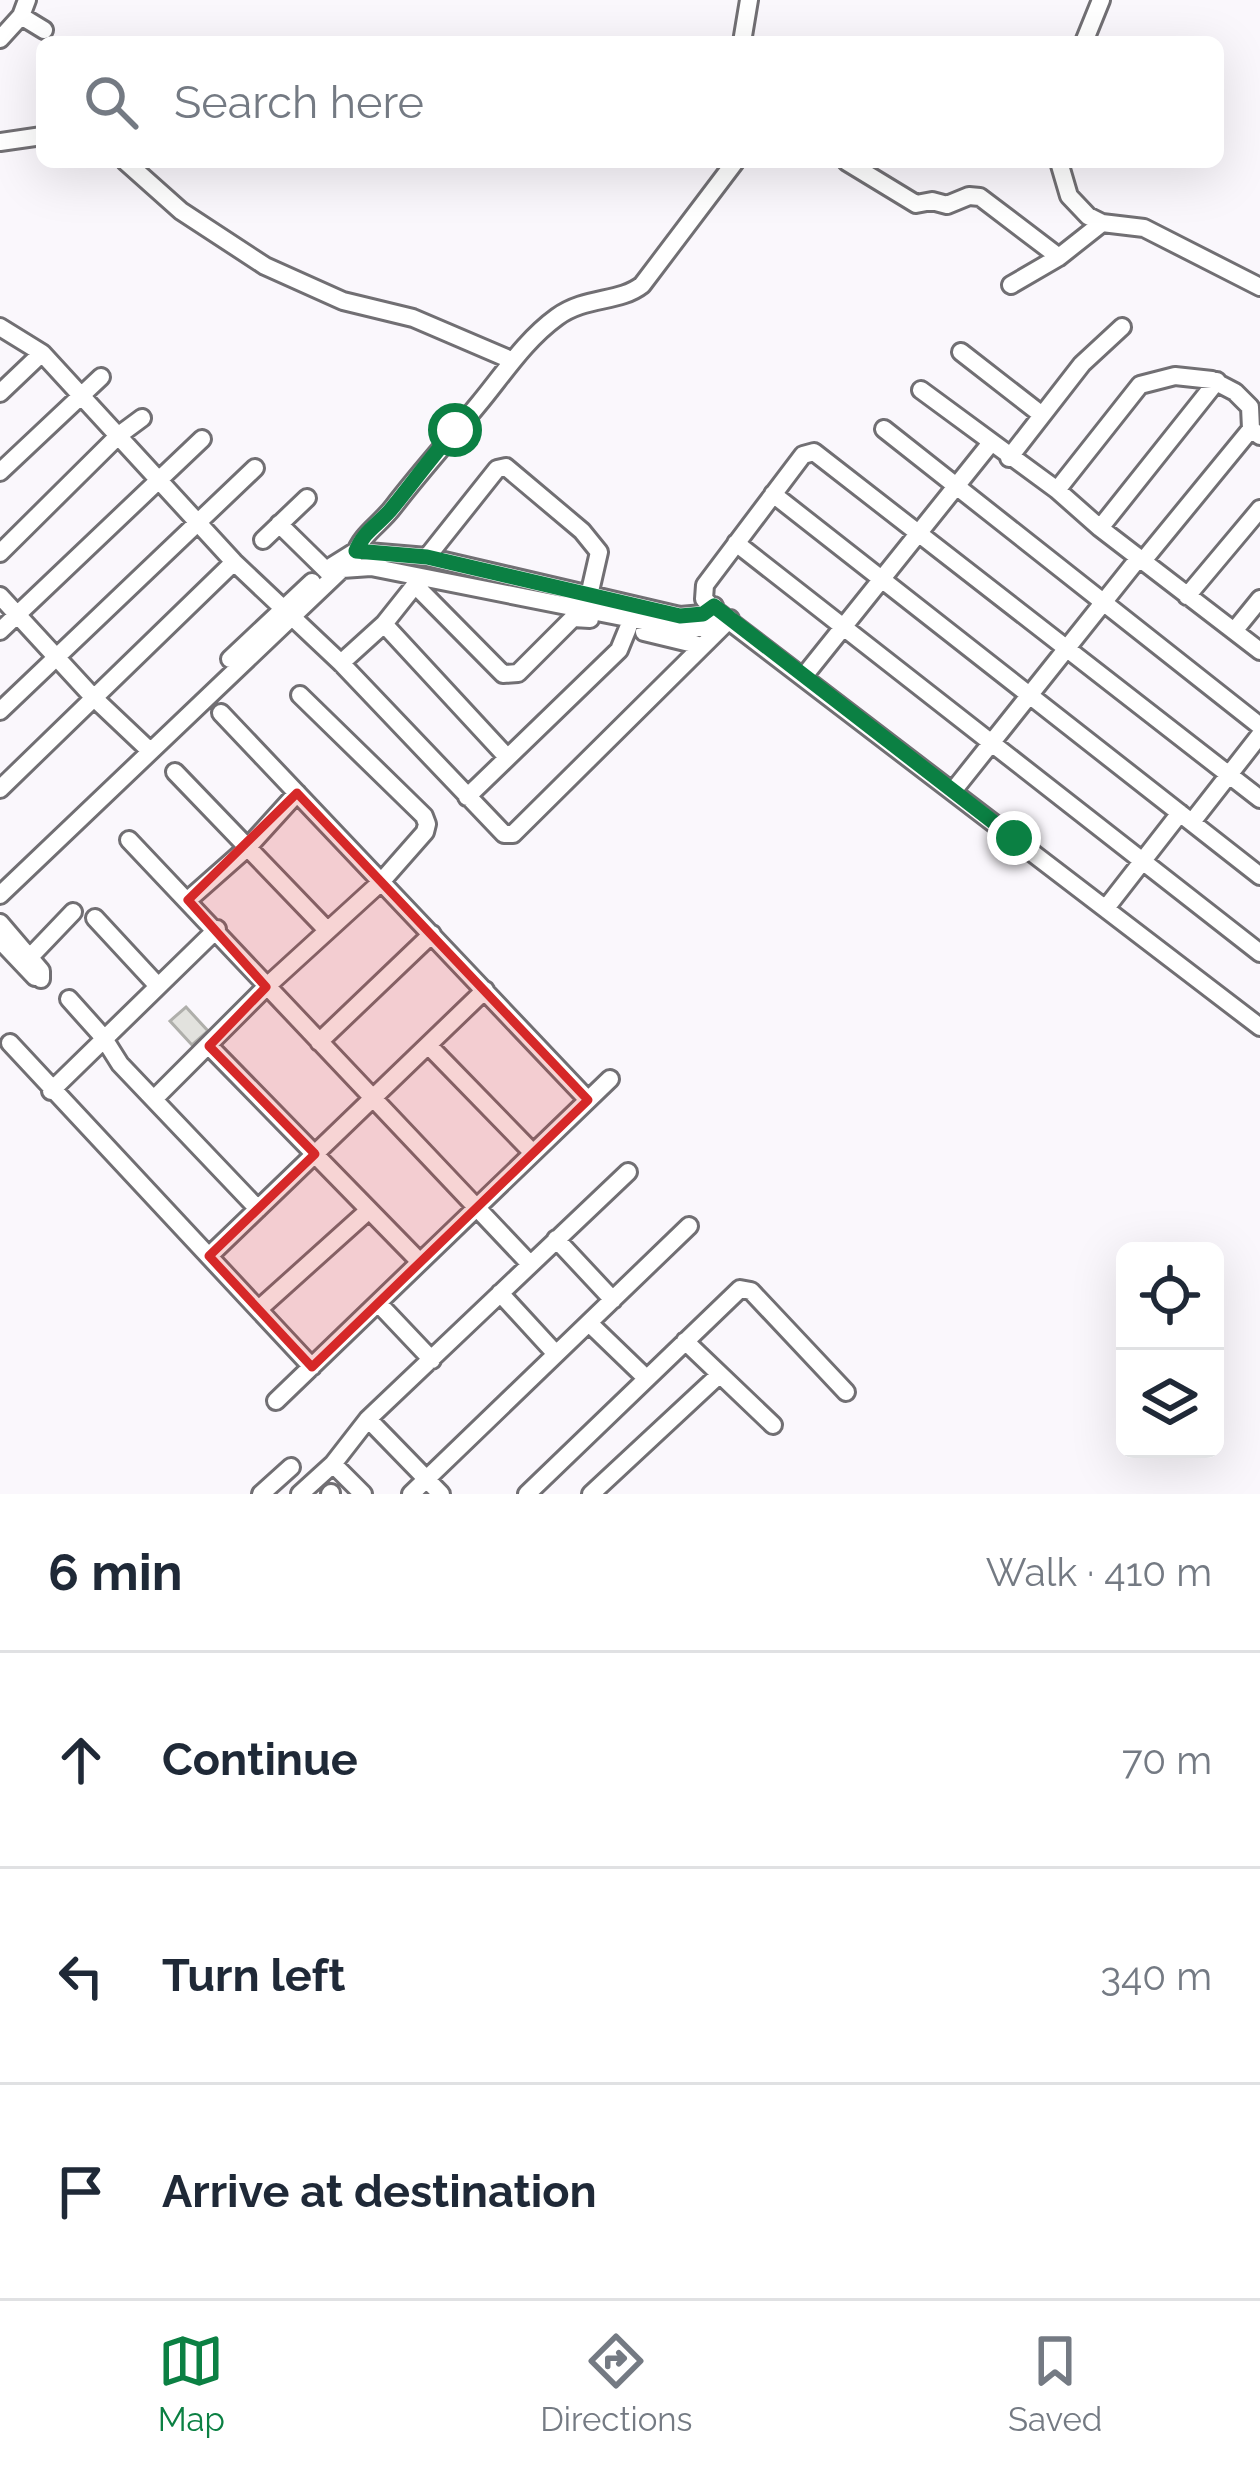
<!DOCTYPE html>
<meta charset="utf-8">
<style>
:root{--surface:#fff;--page:#f2f2f3;--text:#1f2937;--muted:#747a83;--line:#e0e1e3;--accent:#0b8043}
body{margin:0;font-family:Raleway,sans-serif;background:var(--page);color:var(--text)}
.controls{position:absolute;right:36px;bottom:36px;display:grid;overflow:hidden;border-radius:18px;box-shadow:0 12px 48px #0002}
.controls button{width:108px;height:108px;display:grid;place-items:center;padding:0;border:0;border-bottom:3px solid var(--line);background:var(--surface);color:var(--text);font:60px sans-serif}
.stop{position:absolute;width:36px;height:36px;margin:-27px;border:9px solid #0b8043;border-radius:50%;background:#fff}
.stop.end{background:#0b8043;border-color:#fff;box-shadow:0 3px 12px #0008}
.list{margin:0;padding:0;list-style:none}
h2{display:flex;justify-content:space-between;align-items:center;height:156px;margin:0;padding:0 48px;font-size:51px}
h2 small{font-size:39px;font-weight:400;color:var(--muted)}
.list li{display:grid;grid-template-columns:78px 1fr auto;gap:36px;align-items:center;box-sizing:border-box;height:216px;padding:0 48px;border-top:3px solid var(--line)}
.list b{display:block;font-size:45px;white-space:nowrap}
.list em{font-size:39px;font-style:normal;color:var(--muted)}
.icon{flex:none;width:66px;height:66px;fill:none;stroke:currentColor;stroke-width:2;stroke-linecap:round;stroke-linejoin:round}
.map{position:relative;flex:none;width:1260px;height:1494px;overflow:hidden}
.search{position:absolute;background:var(--surface);box-shadow:0 12px 48px #0002;left:36px;right:36px;top:36px;height:132px;display:flex;align-items:center;gap:30px;box-sizing:border-box;padding:0 42px;border-radius:18px;color:var(--muted);font-size:45px}
.sheet{height:804px;background:var(--surface)}
nav{display:flex;justify-content:space-around;align-items:center;box-sizing:border-box;height:168px;border-top:3px solid var(--line);background:var(--surface);font-size:33px;color:var(--muted)}
nav a{display:grid;justify-items:center;gap:6px}
nav .on{color:var(--accent)}
.map>svg:first-child{display:block}
</style>
<div class="map">
<svg width="1260" height="1494" viewBox="0 0 1260 1494">
<rect width="100%" height="100%" fill="#faf7fc"/>
<path fill="#e2e2de" stroke="#afafab" stroke-width="3" d="M186,1007L208,1031L192,1045L170,1021Z"/>
<g fill="none" stroke-linecap="round" stroke-linejoin="round">
<g stroke="#716f73" stroke-width="22">
<path id="minor" d="M21,16L44,30
M0,39L21,16L27,0
M742,42L749,0
M1084,42L1101,0
M0,142L42,136
M126,162L181,211L265,266L343,301L413,318L511,360
M847,162L916,204L932,201L947,205L969,196L980,197L1059,257
M1059,162L1069,196L1088,216L1102,223L1144,228L1260,287
M1011,285L1059,257L1102,223
M0,327L42,353L234,562L341,663L504,834H513L730,619
M961,352L1042,415
M921,390L1057,490L1100,528L1260,651
M0,393L42,353
M884,429L1260,726
M1009,458L1082,364L1122,327
M0,472L101,377
M1057,490L1140,385L1175,376L1212,380L1235,392L1250,407L1251,429L1260,436
M773,494L1260,876
M279,524L332,576
M1100,528L1217,381
M263,540L307,498
M736,543L1260,953
M0,553L119,435L142,418
M354,556C363,532 379,526 394,506C420,472 449,440 477,406C503,375 524,341 557,317C586,296 619,303 642,285L735,162
M427,557L497,469L506,467L582,531L599,552L588,600
M1142,562L1251,429
M332,566L356,551L427,557L680,616L703,614L714,606
M0,596L93,697L149,750
M1187,596L1260,509
M384,624L507,757
M0,631L202,439
M1234,631L1260,599
M644,632L702,646
M230,659L312,582
M341,663L384,624L415,585L503,674L518,673L573,618L590,619
M804,676L990,444
M0,711L255,468
M221,713L588,1100
M175,772L327,930
M0,789L234,562
M953,791L1138,559
M467,797L619,650L628,628
M1260,799L814,452L803,455L705,585L704,599L716,611L1260,1027
M1192,822L1260,735
M129,840L529,1263
M0,895L342,569L371,567L688,630L708,626L720,614
M188,900L248,847L297,793
M1106,908L1180,813
M95,918L158,986
M0,923L41,971V979
M0,940L35,977
M30,957L73,912
M69,999L103,1037L120,1064L258,1209
M319,1042L432,934
M10,1043L312,1367
M428,1045L533,1153
M209,1046L420,1262
M51,1091L217,929
M154,1099L266,987L381,882L425,832L427,824L424,816L300,695
M556,1239L613,1300
M209,1256L485,990
M500,1293L556,1354
M378,1303L432,1360
M260,1308L369,1210
M589,1323L645,1377
M685,1341L773,1425
M276,1401L610,1079
M368,1419L441,1494
M333,1464L363,1494
M261,1494L291,1467
M300,1494L333,1464L368,1419L628,1172
M330,1494L331,1493
M411,1494L689,1226
M527,1494L740,1289L751,1291L846,1392
M591,1494L719,1375"/>
</g>
<use href="#minor" stroke="#fff" stroke-width="16"/>
</g>
<g fill="none" stroke-linecap="round" stroke-linejoin="round">
<path stroke="#0b8043" stroke-width="15" d="M455,430C433,455 414,481 393,507C380,524 364,530 356,551L427,557L680,616L703,614L714,606L1014,838"/>
</g>
<path fill="#d62828" fill-opacity="0.2" stroke="#d62828" stroke-width="9" stroke-linejoin="round" d="M297,793L588,1100L312,1367L209,1256L315,1154L209,1046L266,987L188,900Z"/>
</svg>
<div class="controls">
<button><svg class="icon" aria-label="locate" viewBox="0 0 24 24"><circle cx="12" cy="12" r="6"/><path d="M12 2v4M12 18v4M2 12h4M18 12h4"/></svg></button>
<button><svg class="icon" aria-label="layers" viewBox="0 0 24 24"><path d="M12 4l9 5-9 5-9-5zM3 14l9 5 9-5"/></svg></button>
</div>
<div class="stop" style="left:455px;top:430px"></div>
<div class="stop end" style="left:1014px;top:838px"></div>
<div class="search"><svg class="icon" aria-label="search" viewBox="0 0 24 24"><circle cx="10" cy="10" r="6"/><path d="M15 15l6 6"/></svg>Search here</div>
</div>
<section class="sheet">
<h2>6 min<small>Walk · 410 m</small></h2>
<ul class="list">
<li><svg class="icon" aria-label="ahead" viewBox="0 0 24 24"><path d="M12 20V5M6 11l6-6 6 6"/></svg><div><b>Continue</b></div><em>70 m</em></li>
<li><svg class="icon" aria-label="left" viewBox="0 0 24 24"><path d="M17 20v-9H6M10 6l-5 5 5 5"/></svg><div><b>Turn left</b></div><em>340 m</em></li>
<li><svg class="icon" aria-label="arrive" viewBox="0 0 24 24"><path d="M6 21V4h12l-3 4 3 4H6"/></svg><div><b>Arrive at destination</b></div></li>
</ul>
</section>
<nav>
<a class="on"><svg class="icon" aria-label="map" viewBox="0 0 24 24"><path d="M3 6l6-2 6 2 6-2v14l-6 2-6-2-6 2zM9 4v14M15 6v14"/></svg>Map</a>
<a><svg class="icon" aria-label="directions" viewBox="0 0 24 24"><path d="M12 3l9 9-9 9-9-9zM9 14v-3h6M13 9l2 2-2 2"/></svg>Directions</a>
<a><svg class="icon" aria-label="saved" viewBox="0 0 24 24"><path d="M7 4h10v16l-5-4-5 4z"/></svg>Saved</a>
</nav>
